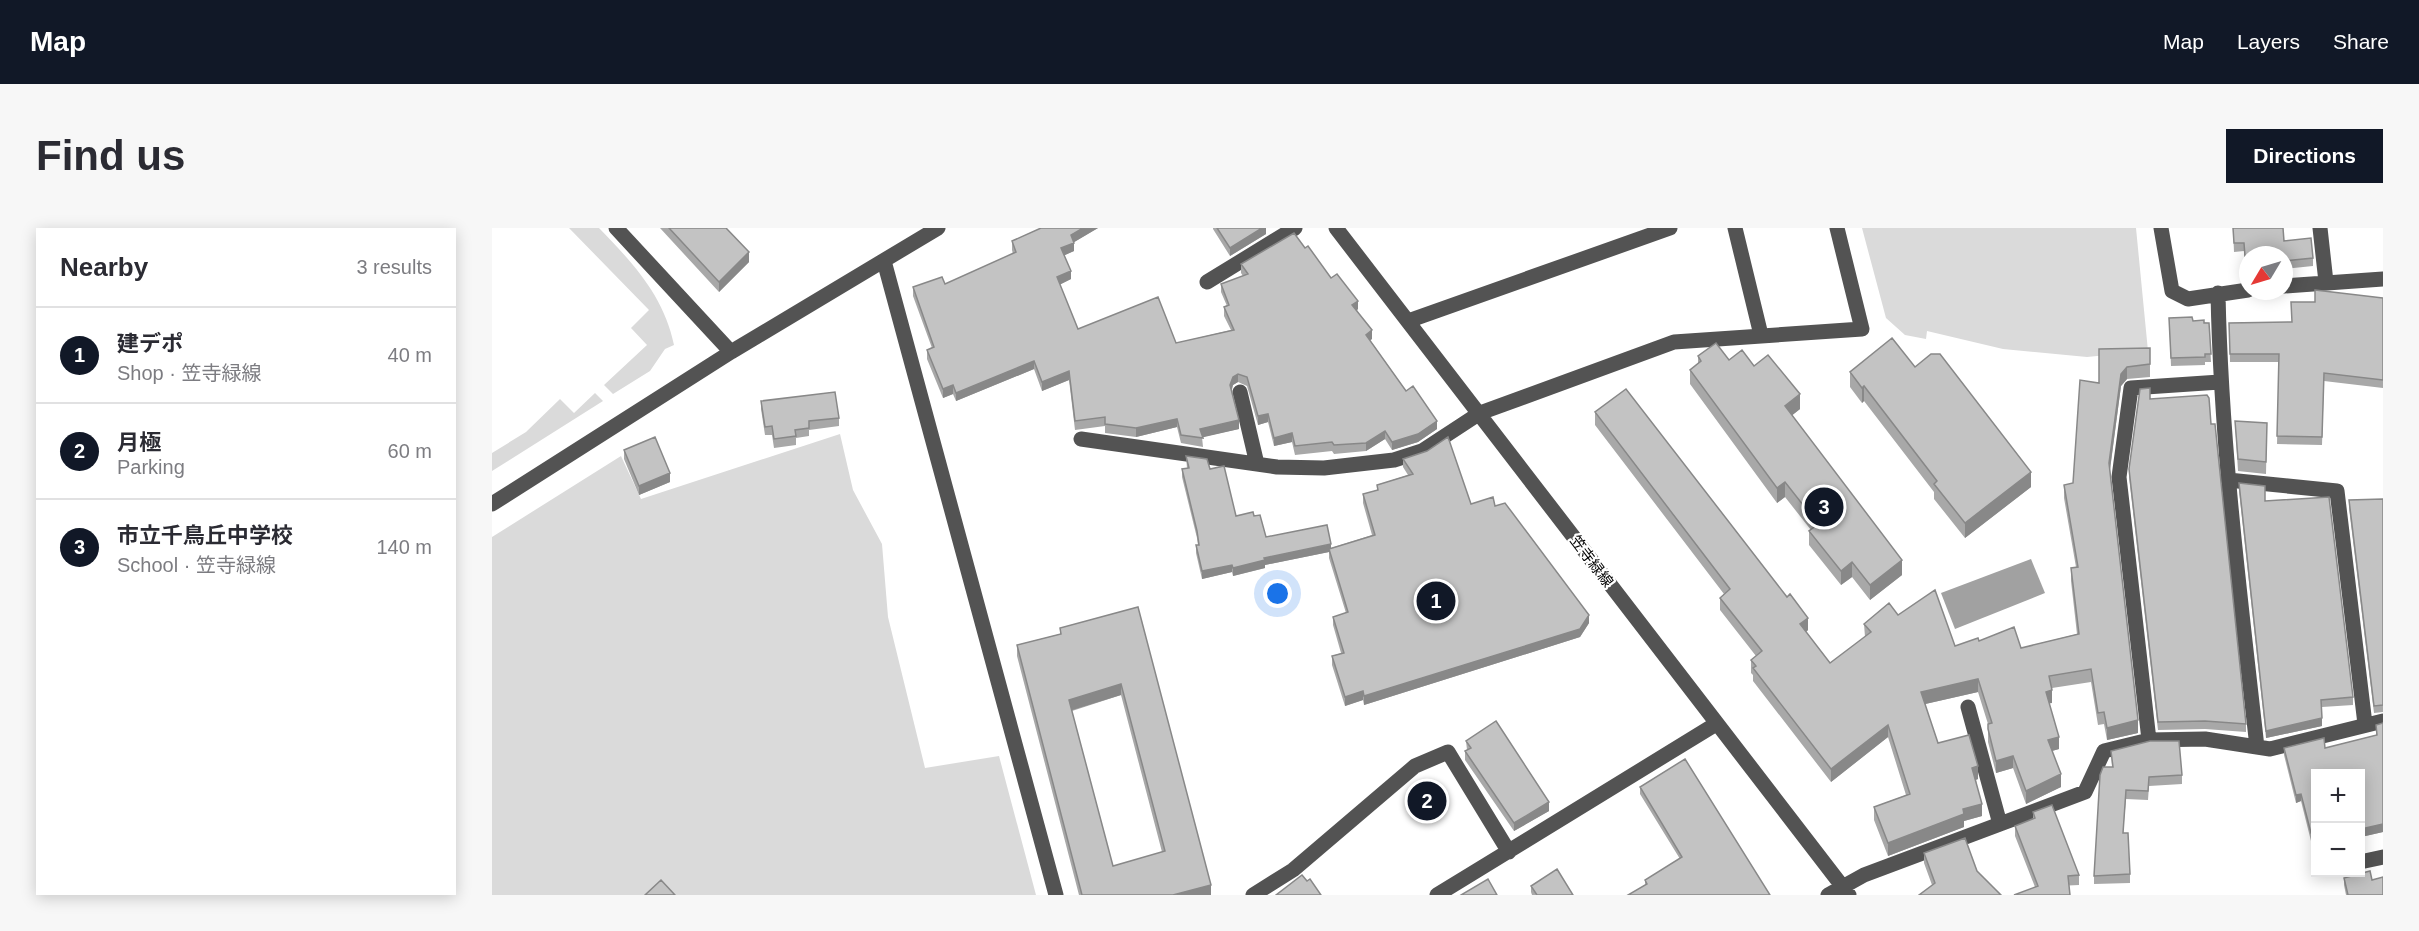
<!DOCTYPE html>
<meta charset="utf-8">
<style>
:root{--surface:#fff;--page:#f7f7f7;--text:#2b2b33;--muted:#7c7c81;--line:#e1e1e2;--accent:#111827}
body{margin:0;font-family:Arial,"Noto Sans JP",sans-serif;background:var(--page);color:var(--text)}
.controls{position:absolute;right:18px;bottom:18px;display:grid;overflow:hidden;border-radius:0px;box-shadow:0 3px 15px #0003}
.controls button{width:54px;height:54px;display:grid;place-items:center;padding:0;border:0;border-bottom:2px solid var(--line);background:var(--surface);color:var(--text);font:30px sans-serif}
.compass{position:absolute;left:1747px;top:18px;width:54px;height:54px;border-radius:50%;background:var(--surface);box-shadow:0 3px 15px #0003;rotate:232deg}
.you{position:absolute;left:786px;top:366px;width:21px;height:21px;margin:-15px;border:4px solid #fff;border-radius:50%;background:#1a73e8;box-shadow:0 0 0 9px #1a73e833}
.badge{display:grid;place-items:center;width:39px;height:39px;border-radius:50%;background:var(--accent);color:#fff;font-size:20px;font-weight:700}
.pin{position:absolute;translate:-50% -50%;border:3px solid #fff;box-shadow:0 2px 6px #0006}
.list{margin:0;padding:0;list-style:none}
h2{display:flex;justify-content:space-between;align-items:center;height:78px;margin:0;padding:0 24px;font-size:26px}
h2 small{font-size:20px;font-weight:400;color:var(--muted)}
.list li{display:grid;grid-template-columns:39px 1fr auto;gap:18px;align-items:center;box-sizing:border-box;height:96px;padding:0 24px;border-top:2px solid var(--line)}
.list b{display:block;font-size:22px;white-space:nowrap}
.list p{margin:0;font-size:20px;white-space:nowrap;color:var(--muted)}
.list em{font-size:20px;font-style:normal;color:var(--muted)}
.map{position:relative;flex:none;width:1891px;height:667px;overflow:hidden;border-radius:0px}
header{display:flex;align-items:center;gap:36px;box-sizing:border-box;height:84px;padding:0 30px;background:var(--accent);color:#fff}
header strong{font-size:28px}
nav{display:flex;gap:33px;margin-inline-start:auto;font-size:21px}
.intro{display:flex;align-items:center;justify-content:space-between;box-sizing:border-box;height:144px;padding:0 36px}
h1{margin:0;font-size:42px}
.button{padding:15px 27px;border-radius:0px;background:var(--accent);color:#fff;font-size:21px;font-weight:700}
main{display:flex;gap:36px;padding:0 36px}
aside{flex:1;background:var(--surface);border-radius:0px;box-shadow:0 3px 15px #0003}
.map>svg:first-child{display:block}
</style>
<header>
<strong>Map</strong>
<nav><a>Map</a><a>Layers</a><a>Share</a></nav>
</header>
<div class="intro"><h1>Find us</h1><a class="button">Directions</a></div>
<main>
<aside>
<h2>Nearby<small>3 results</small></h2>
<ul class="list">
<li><span class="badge">1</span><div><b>建デポ</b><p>Shop · 笠寺緑線</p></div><em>40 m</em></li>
<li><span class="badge">2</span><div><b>月極</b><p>Parking</p></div><em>60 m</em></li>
<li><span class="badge">3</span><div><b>市立千鳥丘中学校</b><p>School · 笠寺緑線</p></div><em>140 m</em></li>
</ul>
</aside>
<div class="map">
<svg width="1891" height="667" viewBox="0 0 1891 667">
<rect width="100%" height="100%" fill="#fff"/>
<path fill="#dadada" d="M77,0H107C141,35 172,68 182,117L173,121L158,143L121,166L112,157L155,117L139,100L157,82Z
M1370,0H1644L1656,123L1595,129L1511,121L1435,103L1434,111L1413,107L1394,90Z
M103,165L111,173L0,243V225L34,204L68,171L82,185Z
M348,206L361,262L390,316L396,389L433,540L507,528L544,667H0V309L129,228L149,271Z"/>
<path fill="#a1a1a1" d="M1539,331L1553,365L1463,401L1449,365Z"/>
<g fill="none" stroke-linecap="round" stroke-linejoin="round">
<path stroke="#535353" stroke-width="15" d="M124,0L239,124
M844,0L1357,667
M1243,0L1269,107
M1669,0L1680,63L1696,71L1756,62
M1828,0L1834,54
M392,33L564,667
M715,54L803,0
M1792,58L1891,51
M1726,65C1729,217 1748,368 1765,519
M916,93L1178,0
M1728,154L1639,160L1627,249L1657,512L1713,511L1778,521L1891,493
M748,164L765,236
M589,211L785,239L832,240L902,232L930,223L988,185L1182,114L1370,101L1345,0
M1736,252L1845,263L1873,496
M0,276L239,124L446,0
M1476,479L1508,596
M1868,634L1891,629
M761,667L801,642L923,538L956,524L1017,624
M945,667L1224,496
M1336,667L1372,647L1593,564L1612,523L1657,512"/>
</g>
<path fill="#a8a8a8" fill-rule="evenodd" d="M168,0H234L257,34L227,64Z
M549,0H606L582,14V23L572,27L579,51L567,57L586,101L684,115L739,102L732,88V79L735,78L729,64V56L751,48L749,45V36L813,20L866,81L865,82L880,111L878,112L914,163L945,201L926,214L900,222L893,211L874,223L842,226L840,223L803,227L800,214L782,218L776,194L766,197L755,158L746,154L741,157L740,162L747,201L710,209L711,219L689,215L685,199L644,209L613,205V198L583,202L577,152L550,163L542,141L464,173L461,166L451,170L435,131V122L440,120L421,68V59L453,56L521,26L520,22V13Z
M721,0H774V6L738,28L721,1Z
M1741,0H1791L1792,13L1821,30V38L1792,41V27H1756V49L1754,50L1752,23L1742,24Z
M1891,70V160L1832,153L1830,217L1785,216L1787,134H1738L1737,95L1799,94L1823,74Z
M1677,90L1717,95L1719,134H1713V137L1679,138Z
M1658,120V149L1635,151L1629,158L1618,242L1646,505L1615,512L1612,496L1606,497L1599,454L1560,460V475H1557L1567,521L1560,523L1569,559L1534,576L1521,540L1504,545L1496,514V496L1486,464L1433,476L1446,515L1486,551L1484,552L1490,588L1472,593V599L1396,628L1382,592V579L1414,567L1396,509L1339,554L1261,453V447L1259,445V432L1264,428L1228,382V370L1232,366L1103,197V184L1316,402L1314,404L1338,435L1373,409L1372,396L1406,387L1463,418L1487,413L1529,420L1585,406L1579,353V340L1584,339L1572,270V257L1581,255L1607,155Z
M1206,128L1237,132L1262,138L1308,181L1300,187L1410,347L1378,372L1360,349L1349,357L1317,317V303L1319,302L1293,269L1285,275L1198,156V142L1206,136Z
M1423,139L1539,259L1473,310L1442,271V264L1372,173L1370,175L1358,159V144Z
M1658,171L1719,196L1754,496V504L1713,501L1666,502L1637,249V241Z
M269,173L347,190V198L317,202V208L304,210V217L282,220L280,207H273L269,181Z
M1743,193L1775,195L1774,246L1746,243Z
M132,222L178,254L147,267L132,231Z
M694,228L718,241L744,288H762L774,309L839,320L880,307L871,275V266L885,262V257L916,247L911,239V231L979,276L1003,278L1097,395L1088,409L872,477L871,472L853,478L840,437V428L849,425L841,397V389L854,385L837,330V324L773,337V340L741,348L740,344L710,351L704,325V317H706L705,310L690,249V241L695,240Z
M1747,255L1773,273L1861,469V477L1830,479V498L1774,510L1747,263Z
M1891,271V484L1882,485L1857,280V272Z
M646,379L719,667H587L525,428V417L568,406V400ZM629,467L670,624L621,638L580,483Z
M1891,495V604L1869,609V546L1819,613L1809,573L1804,575L1792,527V520H1833L1884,507V497Z
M974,513L1057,583L1022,603L973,532V523L975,522Z
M1619,523L1690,547V556L1657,558L1656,572L1634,571L1631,605L1638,646V655L1602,656V648L1620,539Z
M1148,559L1278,667L1153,657V652L1188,631L1148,566Z
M1541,584L1587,647V657L1543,659L1523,608V598L1541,591Z
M1432,625L1485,643L1440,657L1432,635Z
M1852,650L1880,652L1891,667H1854L1852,657Z
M1039,658L1081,667H1040L1039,664Z"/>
<path fill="#888" d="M591,0H606L579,16V7Z
M770,0H774V6L738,28V20Z
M582,15V23L569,29V20Z
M257,24V34L227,64V54Z
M579,43V51L565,58V49Z
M866,73V81L860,86V77Z
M880,102V111L874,115V107Z
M542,133V141L464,173V165Z
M1635,139V151L1629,158L1617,248V235L1629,146Z
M577,143V152L550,163V154Z
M746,146V154L741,157L738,166V157L741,149Z
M461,157V166L451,170V161Z
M1372,158V173L1370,175V160Z
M1308,166V181L1293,193V178Z
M776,186V194L766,197V188Z
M685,191V199L644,209V200Z
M747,192V201L708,210V201Z
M945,193V201L926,214L900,222V214Z
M893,203V211L874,223V215Z
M800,205V214L782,218V210Z
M1539,244V259L1473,310V295Z
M178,245V254L147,267V258Z
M1293,254V269L1285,275V260Z
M839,316V324L837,321V324L773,337V340L741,348V340L772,330Z
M1410,332V347L1378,372V357Z
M1360,334V349L1349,357V343Z
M740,337V344L710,351V343Z
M1097,387V395L1088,409L872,477V468Z
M1316,390V402L1308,409V396Z
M1486,451V464L1429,477V464Z
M629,456V467L577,483V472Z
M1560,462V475L1554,476V464Z
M871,463V472L853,478V469Z
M1830,490V498L1774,510V503Z
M1646,492V505L1615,512V500Z
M1396,497V509L1339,554V541Z
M1567,509V521L1556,524V512Z
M1521,528V540L1504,545V533Z
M1486,538V551L1480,553V540Z
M1569,546V559L1534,576V563Z
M1809,566V573L1804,575V567Z
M1057,574V583L1022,603V595Z
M1490,576V588L1472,593V599L1396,628V615L1471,581Z
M1891,596V604L1869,609V601Z
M1824,604V612L1819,613V605Z
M719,657V667H681Z"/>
<path fill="#c3c3c3" stroke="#888" stroke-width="1.5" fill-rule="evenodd" d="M177,0H234L257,24L227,54Z
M549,0H591L579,7L582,15L569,20L579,43L565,49L586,101L666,69L684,115L742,102L732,79L737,77L729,56L756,46L749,36L802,5L813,20L816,18L839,50L845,46L866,73L860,77L880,102L874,107L914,163L921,158L945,193L926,206L900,214L893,203L874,215L842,217L840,214L803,218L800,205L782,210L776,186L766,188L755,149L746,146L741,149L738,157L747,192L708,201L711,210L689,207L685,191L644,200L613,196V189L583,193L577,143L550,154L542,133L464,165L461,157L451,161L435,122L442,119L421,59L450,49L453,56L524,24L520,13Z
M725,0H770L738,20Z
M1741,0H1791L1792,13L1819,10L1821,30L1792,33V27H1756V41H1754L1752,15H1742Z
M1823,62L1891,70V152L1832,145L1830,209L1785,208L1787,126H1738L1737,95L1800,94L1799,74H1823Z
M1700,89L1701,93L1712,92V95H1717L1719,126H1713V129L1679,130L1677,90Z
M1400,110L1423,139L1439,126H1448L1539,244L1473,295L1442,256L1445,253L1372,158L1370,160L1358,144Z
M1224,115L1237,132L1250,122L1262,138L1276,127L1308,166L1293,178L1410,332L1378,357L1360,334L1349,343L1317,303L1326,296L1293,254L1285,260L1198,142L1209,133L1206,128Z
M1658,120V136L1635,139L1629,146L1617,235L1646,492L1615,500L1612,484L1606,485L1599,441L1557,448L1560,462L1554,464L1567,509L1556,512L1569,546L1534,563L1521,528L1504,533L1496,501V496L1500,495L1486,451L1429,464L1446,515L1477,507L1486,538L1480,540L1490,576L1471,581L1472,586L1396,615L1382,579L1418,566L1396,497L1339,541L1261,440L1264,438L1259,432L1270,423L1228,370L1238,361L1103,184L1134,161L1295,369L1298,366L1316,390L1308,396L1338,435L1379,404L1372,396L1397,375L1406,387L1443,362L1463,418L1486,410L1487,413L1522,399L1529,420L1587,406L1579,340L1586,339L1572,257L1581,255L1588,152L1607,155V121Z
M1658,160V171L1715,167L1717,170L1719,196H1723L1754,496L1713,493L1666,494L1637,241L1648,161Z
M343,164L347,190L317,193V200L303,202L304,208L282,211L280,198L273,199L269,173Z
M1743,193L1775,195L1774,234L1746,231Z
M163,209L178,245L147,258L132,222Z
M956,209L979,276L1001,269L1003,278L1013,275L1097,387L1088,401L872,468L871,463L853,469L840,428L852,425L841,389L856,384L837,321L883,307L871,266L886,262L885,257L921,246L911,231L935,223Z
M694,228L715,231L718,241L732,238L744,288L761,284L762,288L768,287L774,309L835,297L839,316L772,330L773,332L741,340L740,337L710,343L704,317H707L705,303L690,241L697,240Z
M1747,255L1773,258V273L1837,269L1861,469L1829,472L1830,490L1774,503Z
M1891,271V477L1882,478L1857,272Z
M646,379L719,657L681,667H590L525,417L569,406L568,400ZM629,456L673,623L621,638L577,472Z
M1004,493L1057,574L1022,595L973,523L979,520L974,513Z
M1891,495V596L1869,601V546H1824V604L1819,605L1809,566L1804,567L1792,520L1832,510L1833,520L1885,507L1884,497Z
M1658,513H1687L1690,547L1657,549L1656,563L1634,562L1631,605H1636L1638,646L1602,648L1608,547L1611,539H1621L1619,523Z
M1193,531L1278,667H1136L1155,656L1153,652L1190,629L1148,559Z
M1560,577L1587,647L1576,648L1578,667H1522L1546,658L1523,598L1543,590L1541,584Z
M1473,610L1485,643L1509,667H1427L1443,655L1432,625Z
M1065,641L1081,667H1045L1039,658Z
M1878,643L1880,652L1891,649V667H1856L1852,650Z
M810,647L815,653L818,651L829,667H784Z
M996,651L1005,667H969Z
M169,652L183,667H153Z"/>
<g text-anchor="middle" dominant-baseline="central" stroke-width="4.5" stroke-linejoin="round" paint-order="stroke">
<g font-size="15" fill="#000" stroke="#fff">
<text transform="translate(1100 333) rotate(53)">笠寺緑線</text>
</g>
</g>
</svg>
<div class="controls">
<button>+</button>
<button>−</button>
</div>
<svg class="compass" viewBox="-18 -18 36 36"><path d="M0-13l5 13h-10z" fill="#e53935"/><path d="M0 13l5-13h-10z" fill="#7c7c81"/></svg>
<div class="you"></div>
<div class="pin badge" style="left:944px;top:373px">1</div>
<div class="pin badge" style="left:935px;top:573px">2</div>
<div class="pin badge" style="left:1332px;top:279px">3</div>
</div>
</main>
